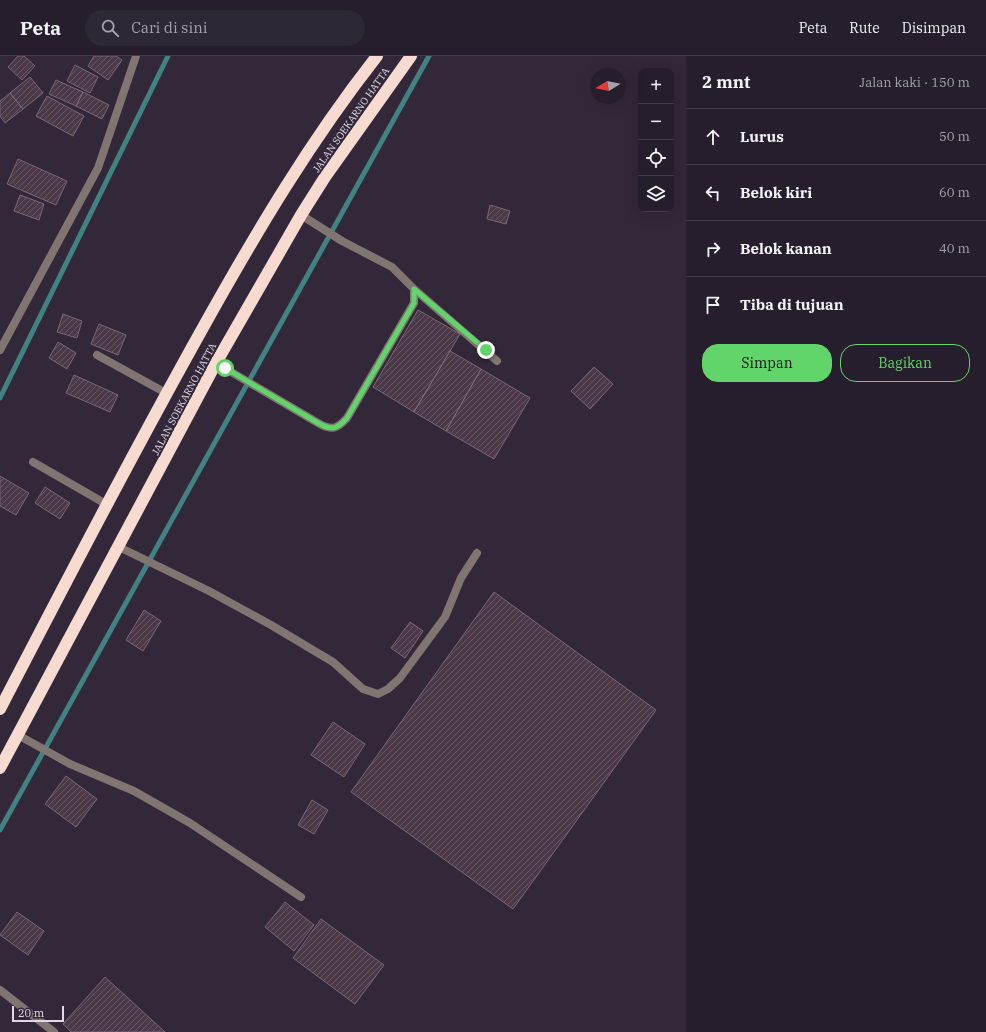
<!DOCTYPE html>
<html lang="id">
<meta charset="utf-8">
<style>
:root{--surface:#261e2c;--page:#2e2734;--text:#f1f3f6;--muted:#a4a2a9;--line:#423c48;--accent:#61d56a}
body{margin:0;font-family:"IBM Plex Serif",serif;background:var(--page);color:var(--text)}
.controls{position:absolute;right:12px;top:12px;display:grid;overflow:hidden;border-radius:8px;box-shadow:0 4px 16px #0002}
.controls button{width:36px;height:36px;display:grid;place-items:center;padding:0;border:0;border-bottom:1px solid var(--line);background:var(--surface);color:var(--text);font:20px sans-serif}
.compass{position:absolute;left:590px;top:12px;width:36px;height:36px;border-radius:50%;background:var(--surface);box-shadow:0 4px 16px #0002;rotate:260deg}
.scale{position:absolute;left:12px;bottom:10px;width:52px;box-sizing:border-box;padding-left:4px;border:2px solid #e0dae6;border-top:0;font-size:11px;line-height:14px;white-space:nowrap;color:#e0dae6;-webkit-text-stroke:3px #33283a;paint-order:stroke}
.stop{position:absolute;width:12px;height:12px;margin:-9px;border:3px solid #61d56a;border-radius:50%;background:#fff}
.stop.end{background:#61d56a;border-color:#fff;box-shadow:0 1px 4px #0008}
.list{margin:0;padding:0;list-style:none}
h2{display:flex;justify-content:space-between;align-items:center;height:52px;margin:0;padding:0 16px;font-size:17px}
h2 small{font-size:13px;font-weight:400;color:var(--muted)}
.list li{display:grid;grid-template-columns:26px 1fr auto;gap:12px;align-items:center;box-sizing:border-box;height:56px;padding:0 16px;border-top:1px solid var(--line)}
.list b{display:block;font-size:15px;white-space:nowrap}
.list em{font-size:13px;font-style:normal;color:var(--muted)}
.actions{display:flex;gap:8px;padding:12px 16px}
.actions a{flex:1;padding:9px 0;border:1px solid var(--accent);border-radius:16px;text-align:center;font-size:14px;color:var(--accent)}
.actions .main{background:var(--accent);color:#111}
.icon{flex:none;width:22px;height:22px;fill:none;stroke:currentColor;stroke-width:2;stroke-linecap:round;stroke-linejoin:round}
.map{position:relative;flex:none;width:686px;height:976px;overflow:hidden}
header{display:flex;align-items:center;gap:24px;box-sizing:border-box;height:56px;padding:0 20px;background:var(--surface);border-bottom:1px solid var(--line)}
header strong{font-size:19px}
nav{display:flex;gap:22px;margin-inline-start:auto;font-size:14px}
.search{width:280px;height:36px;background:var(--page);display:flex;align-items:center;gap:10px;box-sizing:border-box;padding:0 14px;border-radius:22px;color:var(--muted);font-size:15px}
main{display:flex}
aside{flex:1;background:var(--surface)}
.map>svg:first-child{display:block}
</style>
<header>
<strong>Peta</strong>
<div class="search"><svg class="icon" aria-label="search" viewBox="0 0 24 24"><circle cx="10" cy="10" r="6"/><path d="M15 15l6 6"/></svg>Cari di sini</div>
<nav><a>Peta</a><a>Rute</a><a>Disimpan</a></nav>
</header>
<main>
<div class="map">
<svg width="686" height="976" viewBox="0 0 686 976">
<defs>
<pattern id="building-hatch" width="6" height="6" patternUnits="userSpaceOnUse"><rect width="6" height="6" fill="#4b3948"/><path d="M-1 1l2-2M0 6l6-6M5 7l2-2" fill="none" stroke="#655562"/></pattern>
</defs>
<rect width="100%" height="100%" fill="#33283a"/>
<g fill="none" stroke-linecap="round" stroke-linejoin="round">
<path stroke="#418283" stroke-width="5" d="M0,342L168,0
M0,774L429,0"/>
</g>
<path fill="url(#building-hatch)" stroke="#796676" d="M18,0H24L35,10L22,24L8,11Z
M94,0H116L122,4L108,24L88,10Z
M75,9L98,21L90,37L67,25Z
M30,21L43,37L23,53L10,37Z
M56,24L83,36L76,50L49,38Z
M83,36L109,49L102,63L76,50Z
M10,37L23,53L5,67L0,60V45Z
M47,40L84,60L73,80L36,60Z
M18,103L67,125L56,149L7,128Z
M20,139L44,148L39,164L14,155Z
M490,149L510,155L506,168L487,163Z
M418,254L460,278L414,356L373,331Z
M63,258L82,265L77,282L57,276Z
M99,268L126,279L118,299L91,288Z
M58,286L76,297L67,313L49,302Z
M450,295L481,313L446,375L414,356Z
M594,311L613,328L590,353L571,335Z
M481,313L530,342L494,403L446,375Z
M74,319L118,339L110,356L66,337Z
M0,420L29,437L16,459L0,450Z
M45,431L70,447L60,463L35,447Z
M494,536L656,654L513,853L351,736Z
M144,554L161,565L143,595L126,584Z
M410,566L423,575L405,602L391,592Z
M333,666L365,688L344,721L311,699Z
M66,720L97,743L76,771L45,748Z
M312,744L328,754L314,778L298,769Z
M285,846L314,869L294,895L265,871Z
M17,856L44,875L28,899L0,879Z
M321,863L384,909L355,948L293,902Z
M105,921L165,976H71L63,968Z"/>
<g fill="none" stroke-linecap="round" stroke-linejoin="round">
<path stroke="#817571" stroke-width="8" d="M414,233L497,305
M216,307L318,367C332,375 337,373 347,362L414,247V233L392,211L342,185L301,159
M119,491L209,535L271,569L333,606L363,633L378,638L388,633L400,622L445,561L461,522L477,497
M18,679L70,708L134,735L190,767L301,841
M0,934L54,976"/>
<path stroke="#817571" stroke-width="8" d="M0,294L98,112L136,0
M97,299L166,337
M33,406L106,448"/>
<path stroke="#f7dad0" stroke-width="12" d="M0,653C67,524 134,395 205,268C257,175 311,84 377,0
M0,712L216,307L301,159L325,121L411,0"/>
</g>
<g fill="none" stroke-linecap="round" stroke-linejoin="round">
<path stroke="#61d56a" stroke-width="5" d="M225,312L318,367C332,375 337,373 347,362L414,247V233L486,294"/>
</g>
<g text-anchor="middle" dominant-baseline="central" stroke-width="4" stroke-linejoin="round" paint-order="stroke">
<g font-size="10" fill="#e0dae6" stroke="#33283a">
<text transform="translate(351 64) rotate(-55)">JALAN SOEKARNO HATTA</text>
<text transform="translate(184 343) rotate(-62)">JALAN SOEKARNO HATTA</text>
</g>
</g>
</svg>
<div class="controls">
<button>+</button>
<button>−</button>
<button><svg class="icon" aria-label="locate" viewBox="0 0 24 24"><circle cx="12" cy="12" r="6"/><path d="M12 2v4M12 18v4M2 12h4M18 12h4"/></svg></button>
<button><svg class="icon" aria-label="layers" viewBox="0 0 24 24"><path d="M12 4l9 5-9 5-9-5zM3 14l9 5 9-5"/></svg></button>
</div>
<svg class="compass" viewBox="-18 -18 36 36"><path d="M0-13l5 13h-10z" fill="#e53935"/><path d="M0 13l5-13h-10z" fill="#a4a2a9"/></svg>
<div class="scale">20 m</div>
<div class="stop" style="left:225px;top:312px"></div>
<div class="stop end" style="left:486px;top:294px"></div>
</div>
<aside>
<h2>2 mnt<small>Jalan kaki · 150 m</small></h2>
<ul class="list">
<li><svg class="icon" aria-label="ahead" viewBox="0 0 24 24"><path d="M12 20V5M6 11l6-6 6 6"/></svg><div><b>Lurus</b></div><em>50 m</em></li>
<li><svg class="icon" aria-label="left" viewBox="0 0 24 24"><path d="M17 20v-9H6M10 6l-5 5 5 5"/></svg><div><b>Belok kiri</b></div><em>60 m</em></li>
<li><svg class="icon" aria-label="right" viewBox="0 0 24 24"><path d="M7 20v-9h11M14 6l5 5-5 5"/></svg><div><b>Belok kanan</b></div><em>40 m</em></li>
<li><svg class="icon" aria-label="arrive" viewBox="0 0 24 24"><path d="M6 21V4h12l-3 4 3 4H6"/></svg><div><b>Tiba di tujuan</b></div></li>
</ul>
<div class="actions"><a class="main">Simpan</a><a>Bagikan</a></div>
</aside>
</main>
